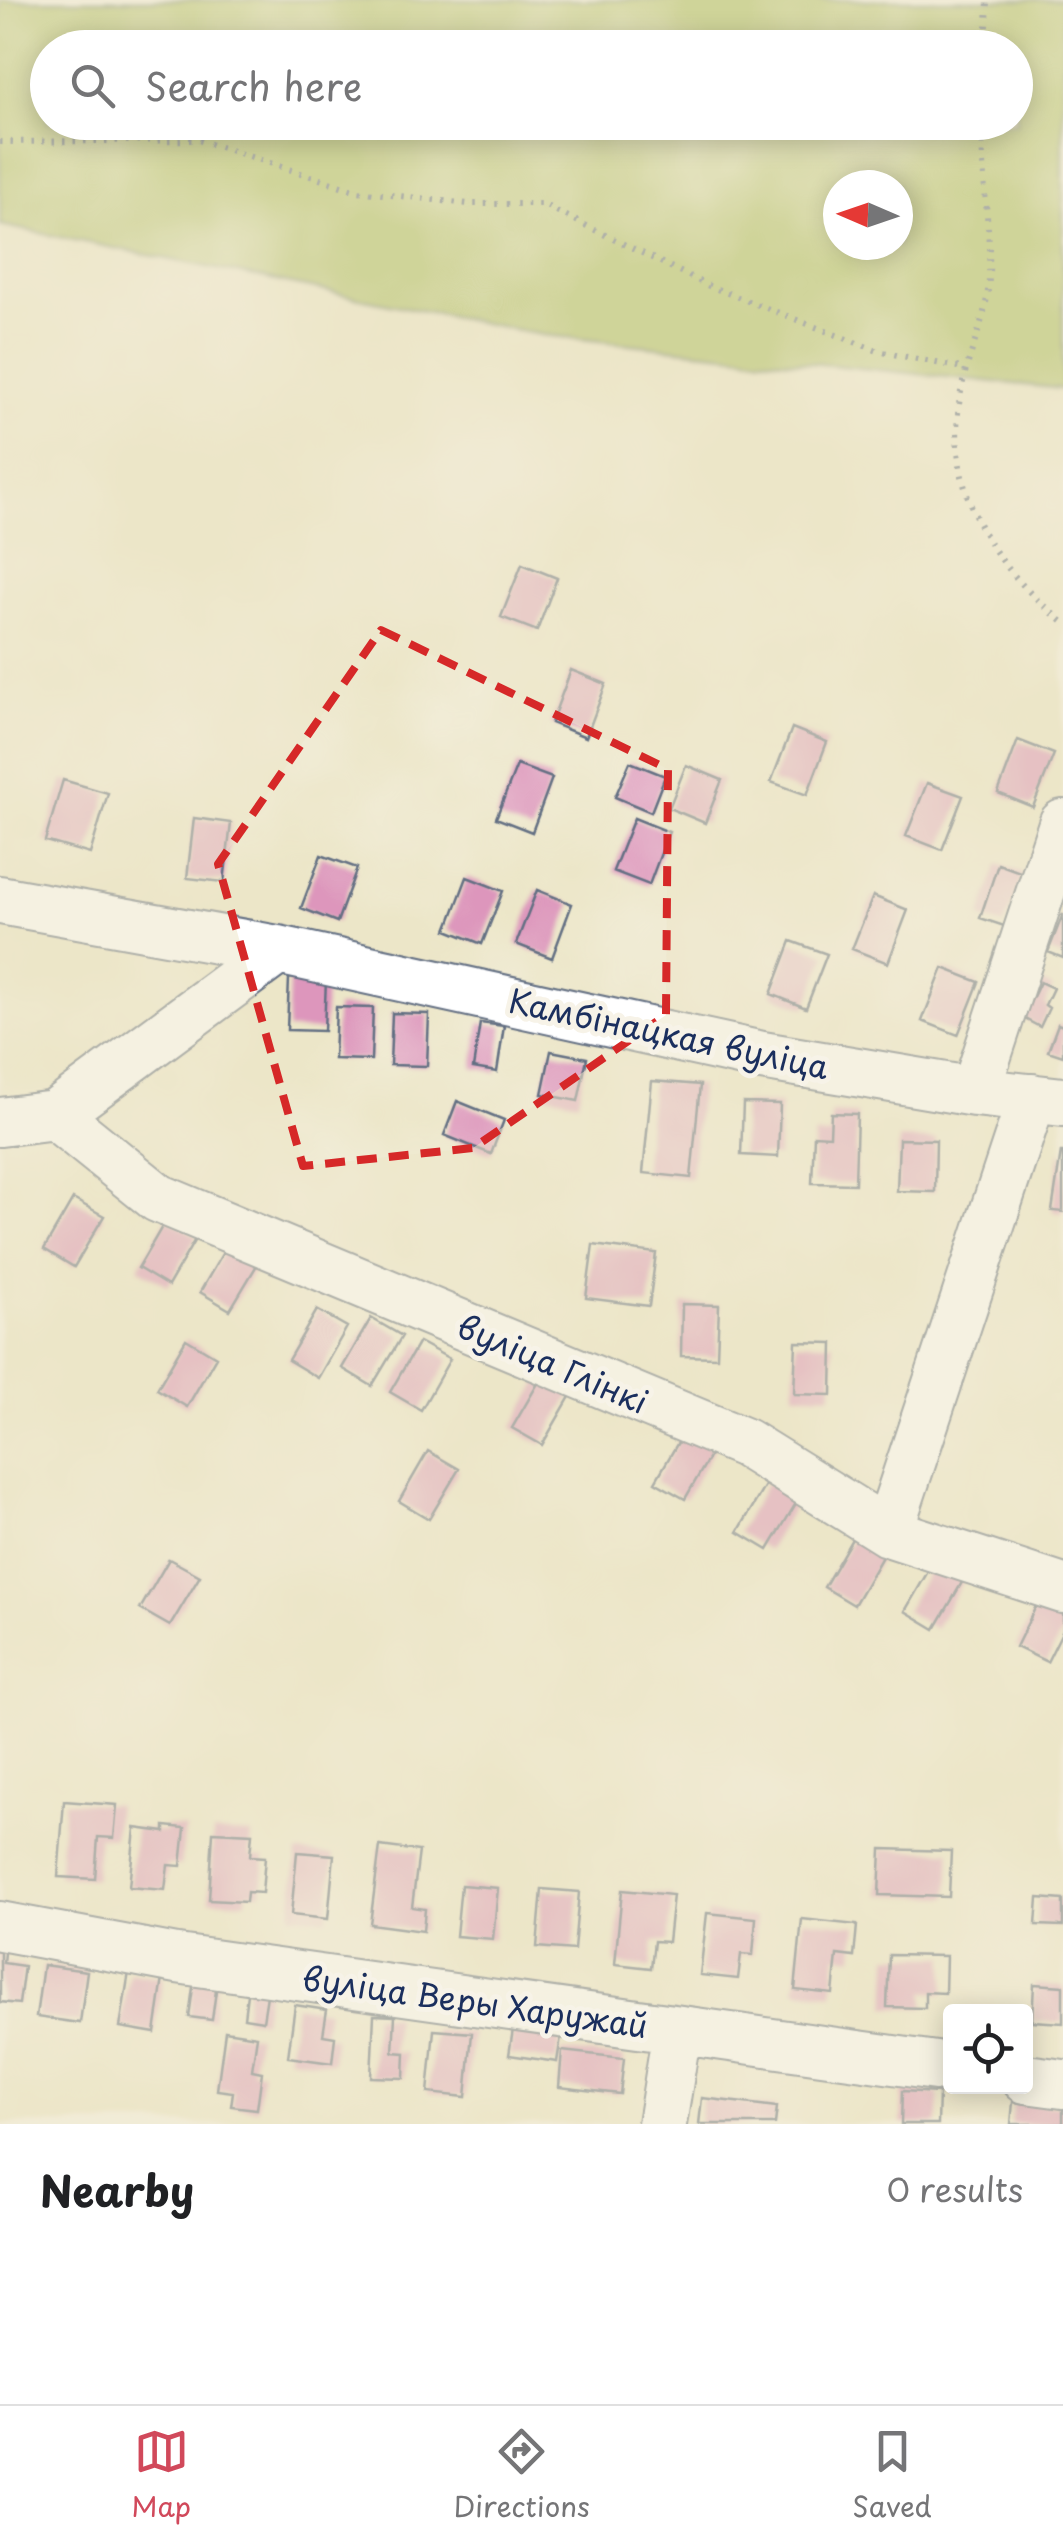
<!DOCTYPE html>
<meta charset="utf-8">
<style>
:root{--surface:#fff;--page:#f2f2f2;--text:#202124;--muted:#757577;--line:#e0e0e0;--accent:#d1495b}
body{margin:0;font-family:"Playpen Sans",sans-serif;background:var(--page);color:var(--text)}
.controls{position:absolute;right:30px;bottom:30px;display:grid;overflow:hidden;border-radius:10px;box-shadow:0 5px 25px #0003}
.controls button{width:90px;height:90px;display:grid;place-items:center;padding:0;border:0;border-bottom:2px solid var(--line);background:var(--surface);color:var(--text);font:50px sans-serif}
.compass{position:absolute;left:823px;top:170px;width:90px;height:90px;border-radius:50%;background:var(--surface);box-shadow:0 5px 25px #0003;rotate:272deg}
.list{margin:0;padding:0;list-style:none}
h2{display:flex;justify-content:space-between;align-items:center;height:130px;margin:0;padding:0 40px;font-size:42px}
h2 small{font-size:32px;font-weight:400;color:var(--muted)}
.icon{flex:none;width:55px;height:55px;fill:none;stroke:currentColor;stroke-width:2;stroke-linecap:round;stroke-linejoin:round}
.map{position:relative;flex:none;width:1063px;height:2124px;overflow:hidden}
.search{position:absolute;background:var(--surface);box-shadow:0 5px 25px #0003;left:30px;right:30px;top:30px;height:110px;display:flex;align-items:center;gap:25px;box-sizing:border-box;padding:0 35px;border-radius:55px;color:var(--muted);font-size:38px}
.sheet{height:280px;background:var(--surface)}
nav{display:flex;justify-content:space-around;align-items:center;box-sizing:border-box;height:140px;border-top:2px solid var(--line);background:var(--surface);font-size:28px;color:var(--muted)}
nav a{display:grid;justify-items:center;gap:5px}
nav .on{color:var(--accent)}
.map>svg:first-child{display:block}
</style>
<div class="map">
<svg width="1063" height="2124" viewBox="0 0 1063 2124">
<rect width="100%" height="100%" fill="#f7f3e8"/>
<filter id="ink" filterUnits="userSpaceOnUse"><feTurbulence type="fractalNoise" baseFrequency=".01" numOctaves="2"/><feDisplacementMap in="SourceGraphic" scale="20" xChannelSelector="R" yChannelSelector="G"/><feConvolveMatrix kernelMatrix="1 2 1 2 8 2 1 2 1" color-interpolation-filters="sRGB"/></filter>
<filter id="wash" filterUnits="userSpaceOnUse"><feTurbulence type="fractalNoise" baseFrequency=".0048" numOctaves="4" result="noise"/><feDisplacementMap in="SourceGraphic" scale="40" xChannelSelector="R" yChannelSelector="G"/><feGaussianBlur stdDeviation="2.25" result="paint"/><feColorMatrix in="noise" values="0 0 0 0 0 0 0 0 0 0 0 0 0 0 0 0 0 1.4 0 .05"/><feComposite in="paint" operator="in"/></filter>
<g filter="url(#wash)">
<rect width="100%" height="100%" fill="#ece6c8"/>
<path fill="#acbe61" stroke="#647660" stroke-width="2.5" fill-rule="evenodd" d="M0,0H1063V389L542,335L0,225ZM48,48H1016V122H48ZM838,185H898V245H838Z"/>
<g id="blocks">
<path fill="#dd96bc" d="M522,564L557,578L537,631L501,617Z
M571,670L606,684L586,737L551,723Z
M792,728L827,742L807,795L771,782Z
M1018,740L1054,754L1033,807L998,793Z
M630,762L665,776L651,812L615,797Z
M517,765L552,778L532,832L496,818Z
M686,765L722,780L705,823L669,808Z
M63,780L108,793L90,854L45,841Z
M927,783L963,796L942,850L906,836Z
M194,818L231,823L224,882L187,878Z
M634,818L669,832L649,885L613,871Z
M321,855L357,868L337,922L301,908Z
M998,864L1023,873L1004,926L980,918Z
M467,877L503,891L482,944L447,930Z
M537,890L572,904L552,958L516,944Z
M873,896L908,910L888,963L852,949Z
M1063,914V958L1048,952Z
M791,941L827,954L806,1008L771,994Z
M943,968L979,982L958,1035L922,1021Z
M289,978L326,979L324,1031L287,1030Z
M1040,982L1053,988L1045,1005L1049,1008L1040,1027L1023,1018Z
M336,1007L373,1008L371,1060L334,1059Z
M392,1013L429,1014L427,1066L390,1065Z
M480,1023L504,1026L497,1072L473,1068Z
M1058,1024L1063,1026V1056L1048,1051Z
M551,1051L587,1058L578,1101L542,1094Z
M652,1081L700,1085L691,1178L643,1173Z
M457,1101L504,1120L491,1154L444,1135Z
M743,1103L780,1104L778,1157L741,1155Z
M831,1113L857,1114L855,1184L812,1183L814,1135L830,1136Z
M899,1139L936,1140L935,1192L897,1191Z
M1061,1152H1063V1212L1052,1211Z
M73,1199L104,1216L74,1267L44,1249Z
M167,1218L197,1236L168,1286L138,1268Z
M229,1242L260,1260L230,1310L200,1292Z
M593,1245L656,1253L649,1306L586,1298Z
M682,1304L719,1305L717,1357L681,1356Z
M317,1310L347,1327L318,1378L288,1360Z
M371,1318L402,1336L372,1386L342,1368Z
M186,1339L216,1357L187,1407L157,1389Z
M419,1342L450,1359L421,1410L390,1392Z
M796,1342L833,1343L832,1395L794,1394Z
M541,1378L571,1395L542,1445L512,1428Z
M684,1432L714,1449L685,1499L655,1482Z
M428,1451L459,1469L429,1519L399,1501Z
M767,1482L798,1500L768,1550L738,1532Z
M853,1537L883,1555L854,1605L824,1587Z
M169,1559L200,1576L170,1626L140,1609Z
M934,1561L964,1579L935,1629L905,1611Z
M1042,1594L1063,1604V1630L1047,1662L1016,1647Z
M64,1801L117,1805L114,1838L98,1837L95,1879L58,1877Z
M165,1826L185,1828L181,1866L168,1865L165,1890L129,1887L135,1828L165,1832Z
M213,1832L252,1834L250,1856L265,1857L262,1893L247,1892L246,1902L209,1900Z
M380,1846L419,1851L412,1907L425,1909L423,1931L370,1924Z
M881,1849L951,1851L949,1897L879,1895Z
M297,1852L334,1855L328,1919L291,1915Z
M461,1885L498,1888L493,1939L456,1936Z
M542,1889L579,1892L574,1950L537,1947Z
M622,1890L673,1895L668,1942L654,1941L651,1968L615,1964Z
M1038,1898L1063,1900V1926L1036,1925Z
M707,1913L756,1918L753,1955L741,1954L738,1979L700,1975Z
M802,1919L857,1925L854,1957L837,1955L833,1994L795,1990Z
M0,1941L5,1942L3,1963L24,1966L19,2004L0,2002Z
M889,1955L946,1956L945,1993L925,1992V2008L887,2007Z
M43,1965L87,1971L80,2023L36,2017Z
M129,1972L163,1978L155,2033L120,2027Z
M194,1980L217,1983L212,2020L189,2017Z
M1034,1984L1063,1986V2023L1032,2021Z
M248,1986L268,1989L263,2021L244,2018Z
M295,2005L327,2010L323,2035L335,2037L332,2063L288,2057Z
M374,2015L395,2016L393,2052L405,2053L404,2078L371,2077Z
M514,2023L562,2030L557,2062L509,2055Z
M434,2030L472,2033L466,2097L428,2093Z
M225,2031L257,2036L252,2070L262,2072L257,2109L231,2106L233,2092L217,2090Z
M562,2051L624,2058L620,2094L559,2087Z
M902,2091L939,2093L938,2124H901Z
M702,2098L777,2107L775,2124H699Z
M1013,2102L1063,2106V2124H1011Z"/>
</g>
</g>
<g filter="url(#ink)">
<use href="#blocks" fill-opacity="0" stroke="#646f83" stroke-width="2.5"/>
<g fill="none" stroke-linecap="round" stroke-linejoin="round">
<g stroke="#646f83" stroke-width="52">
<path id="minor" d="M0,900L278,950L762,1056L975,1092L1063,1102
M975,1092L1063,824
M55,1115L158,1198L745,1443L888,1532L1063,1589
M0,1122L55,1115L278,950
M888,1532L1032,1098
M0,1926L177,1959L950,2068
M1026,2079L1063,2084
M662,2124L677,2030"/>
</g>
<path stroke="#646f83" stroke-width="6" stroke-dasharray="2.5 8" stroke-linecap="butt" d="M986,48L988,0
M983,122C980,174 991,224 989,274C989,309 975,338 966,370C937,475 982,557 1063,622
M0,142L198,140L357,191L469,204H542L709,286L878,351L966,369"/>
<use href="#minor" stroke="#fff" stroke-width="48"/>
</g>
</g>
<path d="M0 0H1063V2124H0ZM381,630L668,769L666,1015L473,1148L303,1166L218,864Z" fill="#ece6c8" fill-opacity=".55" fill-rule="evenodd"/>
<path fill="none" stroke="#d62828" stroke-width="8" stroke-dasharray="20 12" stroke-linejoin="round" d="M381,630L668,769L666,1015L473,1148L303,1166L218,864Z"/>
<g text-anchor="middle" dominant-baseline="central" stroke-width="10" stroke-linejoin="round" paint-order="stroke">
<g font-size="32" fill="#1b2f5e" stroke="#f7f3e8">
<text transform="translate(669 1033) rotate(12)">Камбінацкая вуліца</text>
<text transform="translate(553 1363) rotate(23)">вуліца Глінкі</text>
<text transform="translate(475 2001) rotate(8)">вуліца Веры Харужай</text>
</g>
</g>
</svg>
<div class="controls">
<button><svg class="icon" aria-label="locate" viewBox="0 0 24 24"><circle cx="12" cy="12" r="6"/><path d="M12 2v4M12 18v4M2 12h4M18 12h4"/></svg></button>
</div>
<svg class="compass" viewBox="-18 -18 36 36"><path d="M0-13l5 13h-10z" fill="#e53935"/><path d="M0 13l5-13h-10z" fill="#757577"/></svg>
<div class="search"><svg class="icon" aria-label="search" viewBox="0 0 24 24"><circle cx="10" cy="10" r="6"/><path d="M15 15l6 6"/></svg>Search here</div>
</div>
<section class="sheet">
<h2>Nearby<small>0 results</small></h2>
<ul class="list">
</ul>
</section>
<nav>
<a class="on"><svg class="icon" aria-label="map" viewBox="0 0 24 24"><path d="M3 6l6-2 6 2 6-2v14l-6 2-6-2-6 2zM9 4v14M15 6v14"/></svg>Map</a>
<a><svg class="icon" aria-label="directions" viewBox="0 0 24 24"><path d="M12 3l9 9-9 9-9-9zM9 14v-3h6M13 9l2 2-2 2"/></svg>Directions</a>
<a><svg class="icon" aria-label="saved" viewBox="0 0 24 24"><path d="M7 4h10v16l-5-4-5 4z"/></svg>Saved</a>
</nav>
